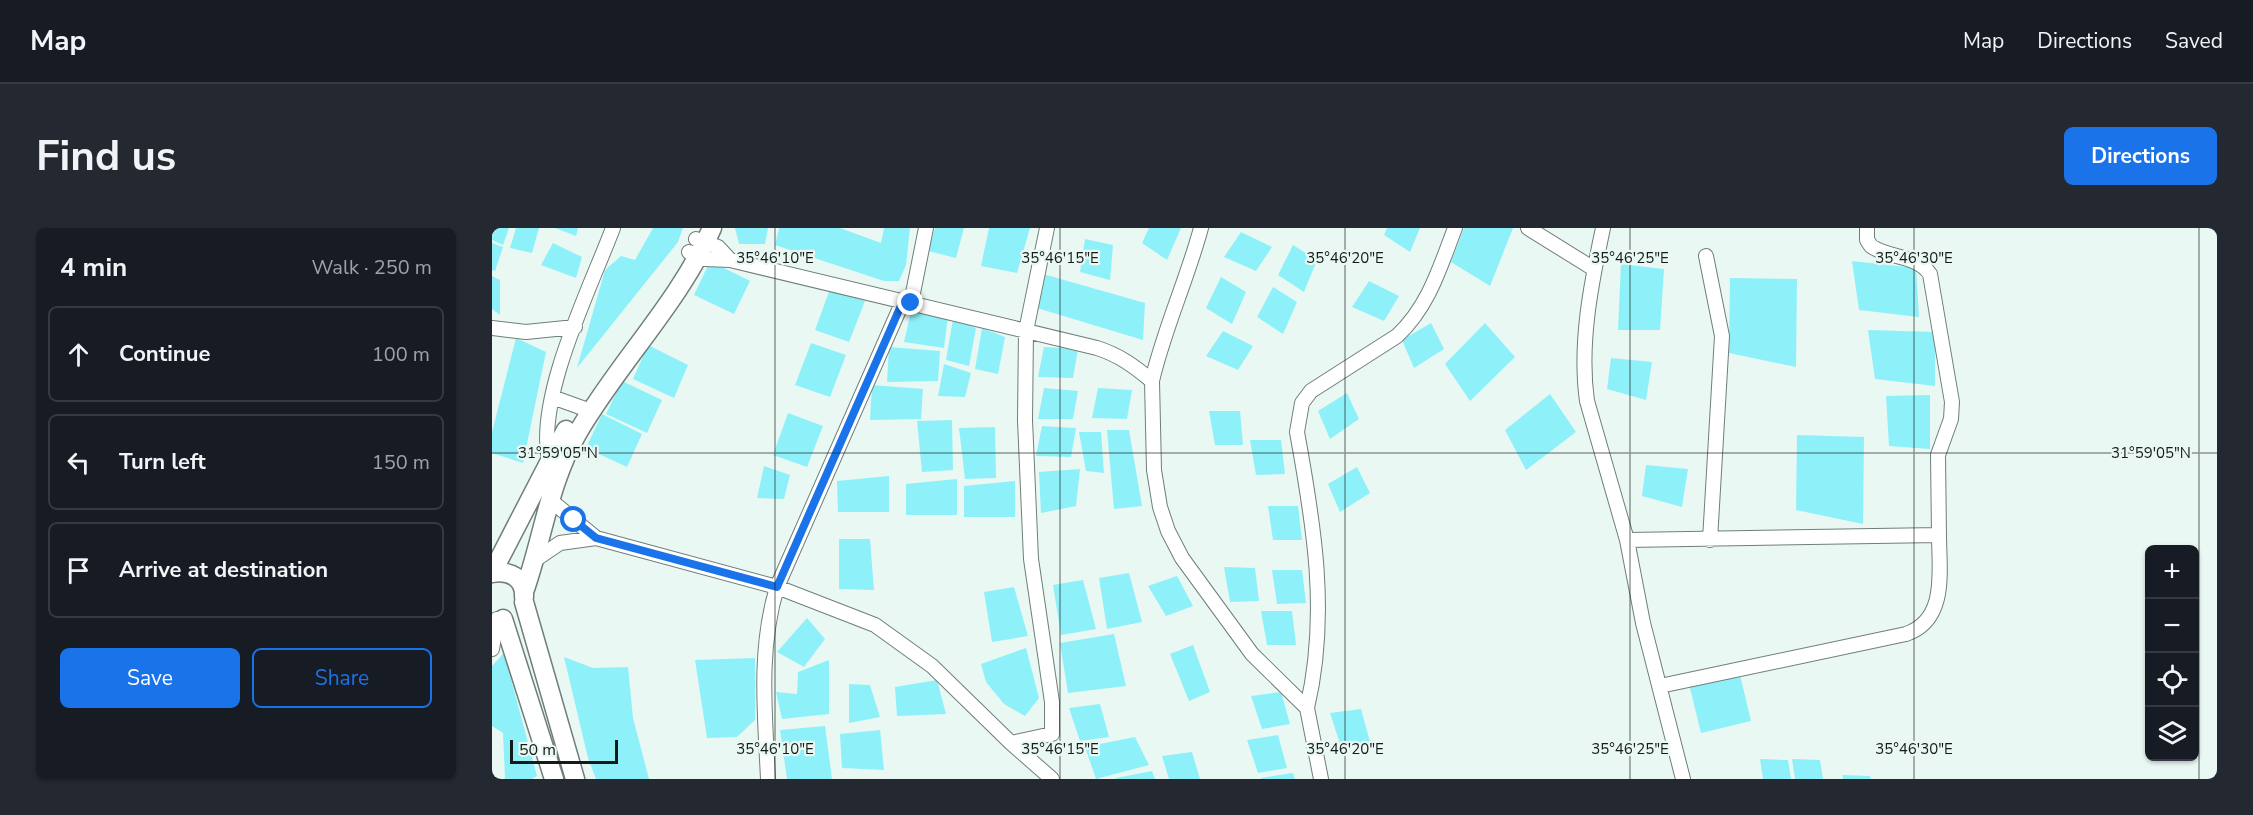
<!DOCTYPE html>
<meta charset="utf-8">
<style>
:root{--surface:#171b24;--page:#242831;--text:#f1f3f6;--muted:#9ea1a6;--line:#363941;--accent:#1a73e8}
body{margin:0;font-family:"Nunito Sans",sans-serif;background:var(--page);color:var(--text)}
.controls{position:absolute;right:18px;bottom:18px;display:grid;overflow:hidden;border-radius:9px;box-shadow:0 2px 4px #0004}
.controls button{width:54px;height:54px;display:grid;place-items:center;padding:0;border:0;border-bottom:2px solid var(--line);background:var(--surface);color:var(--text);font:30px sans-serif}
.scale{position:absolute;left:18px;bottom:15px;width:108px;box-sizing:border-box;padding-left:6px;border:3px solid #151b19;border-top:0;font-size:16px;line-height:21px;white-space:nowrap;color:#151b19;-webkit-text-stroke:4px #e9f8f3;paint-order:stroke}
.stop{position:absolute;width:18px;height:18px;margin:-14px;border:4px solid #1a73e8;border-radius:50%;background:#fff}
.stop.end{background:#1a73e8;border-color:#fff;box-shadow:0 2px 6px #0008}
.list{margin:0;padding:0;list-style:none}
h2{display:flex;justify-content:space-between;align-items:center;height:78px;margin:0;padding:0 24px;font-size:26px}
h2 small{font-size:20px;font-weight:400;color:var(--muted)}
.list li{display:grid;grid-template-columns:39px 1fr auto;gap:18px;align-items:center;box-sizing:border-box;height:96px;margin:0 12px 12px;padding:0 12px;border:2px solid var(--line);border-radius:9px}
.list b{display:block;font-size:22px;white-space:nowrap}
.list em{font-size:20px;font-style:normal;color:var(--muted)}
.actions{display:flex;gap:12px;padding:18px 24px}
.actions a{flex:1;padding:14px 0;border:2px solid var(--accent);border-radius:9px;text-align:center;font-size:21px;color:var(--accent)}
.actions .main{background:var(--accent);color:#fff}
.icon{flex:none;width:33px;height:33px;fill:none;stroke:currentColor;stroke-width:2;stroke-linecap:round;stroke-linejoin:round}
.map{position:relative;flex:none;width:1725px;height:551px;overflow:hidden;border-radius:9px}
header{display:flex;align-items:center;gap:36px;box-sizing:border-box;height:84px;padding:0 30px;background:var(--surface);border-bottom:2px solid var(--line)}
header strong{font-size:28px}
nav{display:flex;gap:33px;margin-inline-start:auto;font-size:21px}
.intro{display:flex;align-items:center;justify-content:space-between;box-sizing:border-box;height:144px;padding:0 36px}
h1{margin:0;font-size:42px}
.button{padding:15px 27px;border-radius:9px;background:var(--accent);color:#fff;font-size:21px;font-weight:700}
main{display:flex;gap:36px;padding:0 36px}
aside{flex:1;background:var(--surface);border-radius:9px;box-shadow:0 2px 4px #0004}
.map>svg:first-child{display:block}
</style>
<header>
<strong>Map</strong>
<nav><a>Map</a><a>Directions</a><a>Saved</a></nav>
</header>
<div class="intro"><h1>Find us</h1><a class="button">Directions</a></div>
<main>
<aside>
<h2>4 min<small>Walk · 250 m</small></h2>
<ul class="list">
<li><svg class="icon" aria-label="ahead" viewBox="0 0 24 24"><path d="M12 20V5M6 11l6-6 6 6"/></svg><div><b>Continue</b></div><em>100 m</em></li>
<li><svg class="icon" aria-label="left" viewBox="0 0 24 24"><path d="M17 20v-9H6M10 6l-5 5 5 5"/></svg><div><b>Turn left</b></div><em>150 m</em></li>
<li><svg class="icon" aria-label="arrive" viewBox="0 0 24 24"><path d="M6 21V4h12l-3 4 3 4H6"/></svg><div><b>Arrive at destination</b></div></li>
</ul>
<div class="actions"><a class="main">Save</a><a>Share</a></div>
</aside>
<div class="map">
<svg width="1725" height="551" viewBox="0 0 1725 551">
<rect width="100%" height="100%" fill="#e9f8f3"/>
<path fill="#8ef1f9" d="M0,0H17L11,17L0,12Z
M24,0H47L40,25L18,20Z
M63,0H86L84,8Z
M161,0H191L186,14L85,140L113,42L129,28L143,32Z
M243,0H276L273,16H247Z
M287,0H348L389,15L392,0H418L414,37L407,53H392L283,17Z
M443,0H472L464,30L436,23Z
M497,0H538L525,45L489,38Z
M657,0H689L675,32L650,15Z
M895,0H928L918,24L892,7Z
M972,0H1021L998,58L959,34Z
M749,4L780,19L764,43L732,29Z
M593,11L621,17L618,52L588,44Z
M0,15L11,19L3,43L0,42Z
M61,15L90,29L84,50L49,37Z
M801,17L825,32L812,64L786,47Z
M218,33L258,53L242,86L202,67Z
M1360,33L1424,40L1427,89L1367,82Z
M1129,36L1172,41L1168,102H1126Z
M551,46L653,75L651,112L545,80Z
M0,48L8,52V87L0,81Z
M729,49L754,64L740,96L714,80Z
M1238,50L1305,51L1304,139L1237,125Z
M877,53L907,68L892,93L860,79Z
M781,59L805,74L791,106L765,89Z
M338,61L373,73L357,114L323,102Z
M420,79L456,88L452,120L412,114Z
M461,91L484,100L477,138L454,132Z
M939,95L952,121L922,140L910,112Z
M993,95L1023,129L978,173L953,136Z
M490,100L513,109L506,146L483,141Z
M1376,102L1443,104V158L1383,151Z
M731,103L761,118L746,142L714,128Z
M24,110L54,124L31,235L0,225V204Z
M319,115L354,127L338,169L303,157Z
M156,117L196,137L182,170L141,151Z
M397,119L448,123L446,153L395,154Z
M552,119L586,121L581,150L546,149Z
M1119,130L1160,134L1154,172L1115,161Z
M452,136L479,145L473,169L446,168Z
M130,153L170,172L155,205L114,186Z
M380,157L431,161L429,191L378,192Z
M552,160L586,163L581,191H546Z
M606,160L640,162L635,191L600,190Z
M855,165L867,191L838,211L826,183Z
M1058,166L1084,204L1034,242L1013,202Z
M1438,167V221L1397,218L1394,168Z
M717,183H748L751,217H723Z
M296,185L331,198L315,239L281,227Z
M110,186L150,206L135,239L94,220Z
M460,192L461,242L430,244L425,193Z
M550,198L584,200L579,229L544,228Z
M503,199L504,250L473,251L467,200Z
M615,202H637L650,278L622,281Z
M587,204H609L612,245L594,243Z
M1305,207L1372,209L1371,296L1304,282Z
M758,212H789L793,246L764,247Z
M1154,237L1196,241L1190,279L1150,268Z
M272,238L298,247L292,271L265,270Z
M865,239L878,265L848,284L836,256Z
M588,241L584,278L549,285L547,244Z
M397,248V284H346L345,253Z
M465,251V287H414V256Z
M523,253V289H472V258Z
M776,278H806L810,312H781Z
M347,311H378L382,362L347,361Z
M732,339L763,340L767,373L738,374Z
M780,342H810L814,375L785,376Z
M637,345L650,394L615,401L607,350Z
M685,348L701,378L674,388L656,358Z
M591,352L604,401L569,407L561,357Z
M522,359L536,408L500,414L492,364Z
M769,383H800L804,417H775Z
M315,390L333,411L312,439L285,424Z
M622,406L634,458L576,465L568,415Z
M701,417L718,464L697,473L678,426Z
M534,420L547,470L533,488L512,476L494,454L489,436Z
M12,425L45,548L40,551H13L11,505L0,498V438Z
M72,429L101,440L136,439L141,490L157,551H104L96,530Z
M263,430V492L245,509L215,510L203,432Z
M337,432V486L290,491L284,464L305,466L306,444Z
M1248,447L1259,493L1209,505L1197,456Z
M445,452L454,486L405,488L403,459Z
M357,456L378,457L388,489L357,495Z
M789,464L798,496L770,501L759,468Z
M608,476L617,509L588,513L577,480Z
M869,481L878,514L849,519L838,485Z
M333,498L340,551H295L288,502Z
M388,502L392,542L350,540L348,506Z
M786,507L795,540L766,545L755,512Z
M643,509L657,537L604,551L593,519Z
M700,524L708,551H677L670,528Z
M1268,531L1296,532L1299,551H1271Z
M1300,531L1328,532L1331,551H1303Z
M660,543L663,551H624V550Z
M801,545L803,551H769V550Z
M1350,547L1378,548L1379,551H1351Z"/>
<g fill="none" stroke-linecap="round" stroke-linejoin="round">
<g stroke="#707e7a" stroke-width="16">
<path id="minor" d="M1036,0L1102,41
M1111,0C1099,56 1087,116 1095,173L1135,312L1151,395L1191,551
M204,11L226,19L238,32
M197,24L213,31L238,32L605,120C627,127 642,138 660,153L662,242L668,279L676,303L690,330L760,426L815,480L829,551
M1214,28L1230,108L1218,312
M419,75L434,0
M0,100L34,104L83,99
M660,153C672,101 695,52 709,0
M60,169L99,183
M61,234L57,232C44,168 98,61 121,0
M57,271L104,310
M1135,312L1447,307L1446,227L1459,191L1460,174L1438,46C1424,26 1397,31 1379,18L1375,12V0
M43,332L68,315L104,310L285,359L383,397L440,438L519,515L560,551
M0,421L5,391
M1168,458L1414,406C1456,392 1447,342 1447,307
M815,480C837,387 822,297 805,204L810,175L819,163L905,108C937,78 948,39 963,0
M519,515L560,506V474L539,331L533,192L534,103L555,0
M276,551C273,486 266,422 285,359L411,73"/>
</g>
<g stroke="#707e7a" stroke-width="21">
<path id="secondary" d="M0,345L74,202
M0,345C18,342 33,350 32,369
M33,361C51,309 57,255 85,206C126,135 187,75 220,0
M32,374L83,551
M11,391L62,551"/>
</g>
<use href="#minor" stroke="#fff" stroke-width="14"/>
<use href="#secondary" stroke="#fff" stroke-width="18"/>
</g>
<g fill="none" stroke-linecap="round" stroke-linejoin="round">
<path stroke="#1a73e8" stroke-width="8" d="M82,292L104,310L285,359L411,73L419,75"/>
</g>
<path fill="none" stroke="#151b19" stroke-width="1.5" stroke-opacity="0.45" d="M283,0V551M568,0V551M853,0V551M1138,0V551M1422,0V551M1707,0V551M0,225H1725"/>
<g font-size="15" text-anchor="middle" fill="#151b19" stroke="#e9f8f3" stroke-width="4.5" stroke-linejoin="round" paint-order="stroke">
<text x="283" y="35">35°46'10"E</text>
<text x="568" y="35">35°46'15"E</text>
<text x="853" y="35">35°46'20"E</text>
<text x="1138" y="35">35°46'25"E</text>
<text x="1422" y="35">35°46'30"E</text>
<text x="66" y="230">31°59'05"N</text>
<text x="1659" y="230">31°59'05"N</text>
<text x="283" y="526">35°46'10"E</text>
<text x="568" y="526">35°46'15"E</text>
<text x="853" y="526">35°46'20"E</text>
<text x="1138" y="526">35°46'25"E</text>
<text x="1422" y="526">35°46'30"E</text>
</g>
</svg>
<div class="controls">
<button>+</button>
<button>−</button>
<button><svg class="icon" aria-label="locate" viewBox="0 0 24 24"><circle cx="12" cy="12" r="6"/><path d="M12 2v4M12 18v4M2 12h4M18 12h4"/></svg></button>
<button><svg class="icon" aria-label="layers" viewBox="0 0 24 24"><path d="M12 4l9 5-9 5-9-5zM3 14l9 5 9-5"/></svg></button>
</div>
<div class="scale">50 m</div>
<div class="stop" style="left:82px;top:292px"></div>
<div class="stop end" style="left:419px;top:75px"></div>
</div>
</main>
